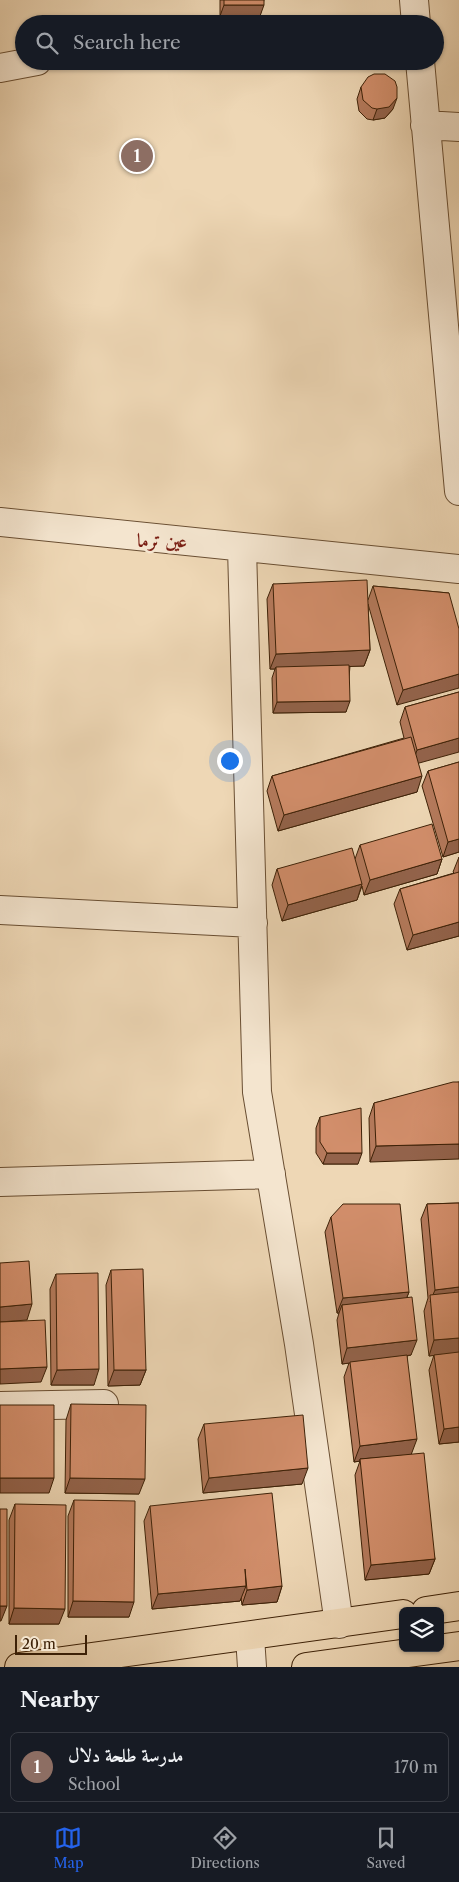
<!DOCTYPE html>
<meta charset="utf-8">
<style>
:root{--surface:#171b24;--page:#20242c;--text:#f1f3f6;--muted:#9ea1a6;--line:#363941;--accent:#2563eb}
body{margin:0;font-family:"Libre Caslon Text",Amiri,serif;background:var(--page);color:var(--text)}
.controls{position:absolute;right:15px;bottom:15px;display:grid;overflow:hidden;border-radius:8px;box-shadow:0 1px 4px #0004}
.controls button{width:45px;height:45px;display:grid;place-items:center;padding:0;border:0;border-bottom:1px solid var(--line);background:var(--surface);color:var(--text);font:25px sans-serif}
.scale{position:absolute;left:15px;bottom:12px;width:72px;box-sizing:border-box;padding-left:5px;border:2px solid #3d2107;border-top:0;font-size:14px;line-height:18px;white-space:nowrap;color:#3d2107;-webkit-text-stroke:4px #f4e5cf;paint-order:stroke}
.you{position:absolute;left:229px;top:760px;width:18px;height:18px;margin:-12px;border:4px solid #fff;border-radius:50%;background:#1a73e8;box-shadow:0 0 0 8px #1a73e833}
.badge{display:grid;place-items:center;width:32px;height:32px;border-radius:50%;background:var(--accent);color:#fff;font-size:16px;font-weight:700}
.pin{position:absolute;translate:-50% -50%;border:2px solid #fff;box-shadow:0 1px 5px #0006}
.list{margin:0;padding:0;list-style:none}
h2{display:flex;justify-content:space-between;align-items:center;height:65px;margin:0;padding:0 20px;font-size:21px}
h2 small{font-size:16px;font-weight:400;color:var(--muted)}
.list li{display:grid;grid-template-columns:32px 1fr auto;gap:15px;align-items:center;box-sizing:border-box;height:70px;margin:0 10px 10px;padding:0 10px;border:1px solid var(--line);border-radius:8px}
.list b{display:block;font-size:19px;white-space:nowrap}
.list p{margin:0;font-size:16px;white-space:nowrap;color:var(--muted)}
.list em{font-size:16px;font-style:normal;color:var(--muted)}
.icon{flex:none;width:28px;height:28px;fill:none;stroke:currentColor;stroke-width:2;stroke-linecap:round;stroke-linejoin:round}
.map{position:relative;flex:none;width:459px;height:1667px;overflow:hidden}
.search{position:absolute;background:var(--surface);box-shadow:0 1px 4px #0004;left:15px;right:15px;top:15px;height:55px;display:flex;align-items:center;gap:12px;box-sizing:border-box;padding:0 18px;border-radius:28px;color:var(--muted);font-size:19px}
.sheet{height:145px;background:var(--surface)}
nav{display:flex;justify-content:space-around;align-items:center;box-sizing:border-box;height:70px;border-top:1px solid var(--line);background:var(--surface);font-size:14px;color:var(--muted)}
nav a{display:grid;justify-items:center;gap:2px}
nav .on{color:var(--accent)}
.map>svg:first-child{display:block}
</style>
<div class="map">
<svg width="459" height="1667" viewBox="0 0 459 1667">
<rect width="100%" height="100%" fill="#eed7b5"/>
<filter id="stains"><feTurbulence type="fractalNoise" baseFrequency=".004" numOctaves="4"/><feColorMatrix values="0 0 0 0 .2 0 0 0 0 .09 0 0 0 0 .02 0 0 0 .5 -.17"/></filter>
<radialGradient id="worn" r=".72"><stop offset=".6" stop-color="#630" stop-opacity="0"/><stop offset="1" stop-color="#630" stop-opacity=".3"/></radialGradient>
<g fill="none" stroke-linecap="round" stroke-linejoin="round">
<g stroke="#694e32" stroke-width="30">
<path id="minor" d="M414,0L416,24
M420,61L459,491
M0,68L37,61
M425,125L459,127
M0,522L459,569
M242,548L257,1092L299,1344L339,1624
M0,910L253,923
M0,1182L271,1174
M0,1406L104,1404
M250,1637L252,1667"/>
</g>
<g stroke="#3d2107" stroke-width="30">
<path id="major" d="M426,1611L459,1606
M19,1667L403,1614
M306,1667L459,1646"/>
</g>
<use href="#minor" stroke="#f4e5cf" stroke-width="28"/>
<use href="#major" stroke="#eed7b5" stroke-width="28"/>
</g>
<path fill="#b57a5c" stroke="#3d2107" d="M220,0H264L260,16H220Z
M361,87L393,109L385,118L373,120L367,119L359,111L357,99Z
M273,584L368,600L373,586L449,593L397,705L368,604L370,650L364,666H350L346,712L273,713L272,678L275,669H270L267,599Z
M459,692L418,763L417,792L278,831L267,791L272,776L404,738L400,722L405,707Z
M459,762V852L443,857L422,786L428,771Z
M360,845L442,859L437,874L364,895L362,886L357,900L282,921L272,885L277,869L355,859Z
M459,857V936L407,950L394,904L400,889L454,873L453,872Z
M459,1082L370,1162L369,1118L374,1103Z
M320,1117L358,1164H323L316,1153V1128Z
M459,1203V1442L439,1444L429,1370L434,1355L429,1356L424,1311L428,1298L421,1219L427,1204Z
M331,1217L409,1292L407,1297L411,1355L407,1356L411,1455L435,1559L429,1574L365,1580L355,1475L360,1461L354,1462L344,1377L349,1363L342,1364L337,1320L339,1313H337L325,1232Z
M111,1270L146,1370L140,1385L108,1386L106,1285Z
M56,1274L94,1385H51L50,1289Z
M71,1404L139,1494L65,1493L66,1420Z
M204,1424L302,1484L203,1493L198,1439Z
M74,1500L129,1617H68V1516Z
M15,1504L59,1624H9V1520Z
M150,1506L282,1586L277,1602L242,1605L241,1598L240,1601L152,1609L144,1521Z"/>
<path fill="#93634b" stroke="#3d2107" d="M224,5H264L260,16H220Z
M397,98L393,109L385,118L373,120L377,109Z
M370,650L364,666L276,669V667L275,669H270L276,654Z
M459,674V688L397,705L403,690Z
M350,701L346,712L273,713L277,702Z
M459,738V752L412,765L417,750Z
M422,776L417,792L278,831L284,815Z
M459,839V852L443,857L448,842Z
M442,859L437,874L364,895L370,880Z
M362,884L357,900L282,921L288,905Z
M459,922V936L407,950L413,935Z
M459,1144V1159L370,1162L376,1146Z
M327,1153H362L358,1164H323Z
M459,1287V1301L430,1302L435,1290Z
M409,1292L403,1307L342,1305L339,1313H337L343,1298Z
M32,1304L27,1320L0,1322V1307Z
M459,1338V1353L429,1356L434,1340Z
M417,1340L411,1355L342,1364L347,1348Z
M47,1367L41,1382L0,1384V1369Z
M99,1369L94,1385H51L57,1370Z
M114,1370H146L140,1385L108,1386Z
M459,1427V1442L439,1444L444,1429Z
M417,1439L411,1455L360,1459V1461L354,1462L360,1446Z
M308,1468L302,1484L203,1493L209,1478Z
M0,1478H54L49,1493H0Z
M70,1478L145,1479L139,1494L65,1493Z
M435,1559L429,1574L365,1580L371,1565Z
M246,1586L240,1601L152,1609L158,1594Z
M282,1586L277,1602L242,1605L247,1590Z
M73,1601L134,1602L129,1617H68Z
M0,1606H7L1,1621H0Z
M14,1608L65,1609L59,1624H9Z"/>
<path fill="#d28e6b" stroke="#3d2107" d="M224,0H264V5H224Z
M374,74H385L395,81L397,87V98L389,107L377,109L372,108L363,100L361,87L368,77Z
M367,580L370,650L276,654L273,584Z
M373,586L449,593L459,629V674L403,690Z
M349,665L350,701L277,702L276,667Z
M459,692V738L417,750L405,707Z
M411,737L422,776L284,815L272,776Z
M459,762V839L448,842L428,771Z
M432,824L442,859L370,880L360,845Z
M352,848L362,884L288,905L277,869Z
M459,872V922L413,935L400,889Z
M453,1082H459V1144L376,1146L374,1103Z
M361,1108L362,1153H327L320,1142V1117Z
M459,1203V1287L435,1290L427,1204Z
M343,1204H400L409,1292L343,1298L331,1217Z
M29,1261L32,1304L0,1307V1263Z
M143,1269L146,1370H114L111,1270Z
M98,1273L99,1369L57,1370L56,1274Z
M459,1292V1338L434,1340L430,1295Z
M412,1297L417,1340L347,1348L342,1305Z
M45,1320L47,1367L0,1369V1322Z
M459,1352V1427L444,1429L434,1355Z
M407,1355L417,1439L360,1446L350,1362Z
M71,1404L146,1405L145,1479L70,1478Z
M0,1405H54V1478H0Z
M303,1415L308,1468L209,1478L204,1424Z
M424,1453L435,1559L371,1565L360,1459Z
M272,1493L282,1586L247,1590L245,1569L246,1586L158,1594L150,1506Z
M74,1500L135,1501L134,1602L73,1601Z
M15,1504L66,1505L65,1609L14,1608Z
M0,1509H7V1606H0Z"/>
<g text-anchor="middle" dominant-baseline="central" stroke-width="5" stroke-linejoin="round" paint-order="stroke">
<g font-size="19" font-weight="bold" fill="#7a1f14" stroke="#f4e5cf">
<text x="162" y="540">عين ترما</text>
</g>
</g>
<rect width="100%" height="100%" filter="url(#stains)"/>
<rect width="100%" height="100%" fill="url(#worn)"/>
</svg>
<div class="controls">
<button><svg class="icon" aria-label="layers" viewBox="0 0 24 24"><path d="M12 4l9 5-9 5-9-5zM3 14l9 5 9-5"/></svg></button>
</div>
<div class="scale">20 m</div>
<div class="you"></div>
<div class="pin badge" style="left:137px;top:156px;background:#8d6e63">1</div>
<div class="search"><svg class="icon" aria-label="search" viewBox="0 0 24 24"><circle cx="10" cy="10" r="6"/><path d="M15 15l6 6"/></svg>Search here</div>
</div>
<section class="sheet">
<h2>Nearby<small></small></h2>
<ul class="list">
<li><span class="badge" style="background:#8d6e63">1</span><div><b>مدرسة طلحة دلال</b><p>School</p></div><em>170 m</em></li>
</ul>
</section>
<nav>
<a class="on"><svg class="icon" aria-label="map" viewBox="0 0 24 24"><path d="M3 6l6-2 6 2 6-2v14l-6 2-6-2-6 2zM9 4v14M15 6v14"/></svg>Map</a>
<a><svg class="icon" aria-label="directions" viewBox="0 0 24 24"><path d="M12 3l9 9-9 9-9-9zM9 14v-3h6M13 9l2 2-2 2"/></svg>Directions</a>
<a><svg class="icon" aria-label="saved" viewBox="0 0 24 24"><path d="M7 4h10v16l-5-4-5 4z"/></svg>Saved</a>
</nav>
